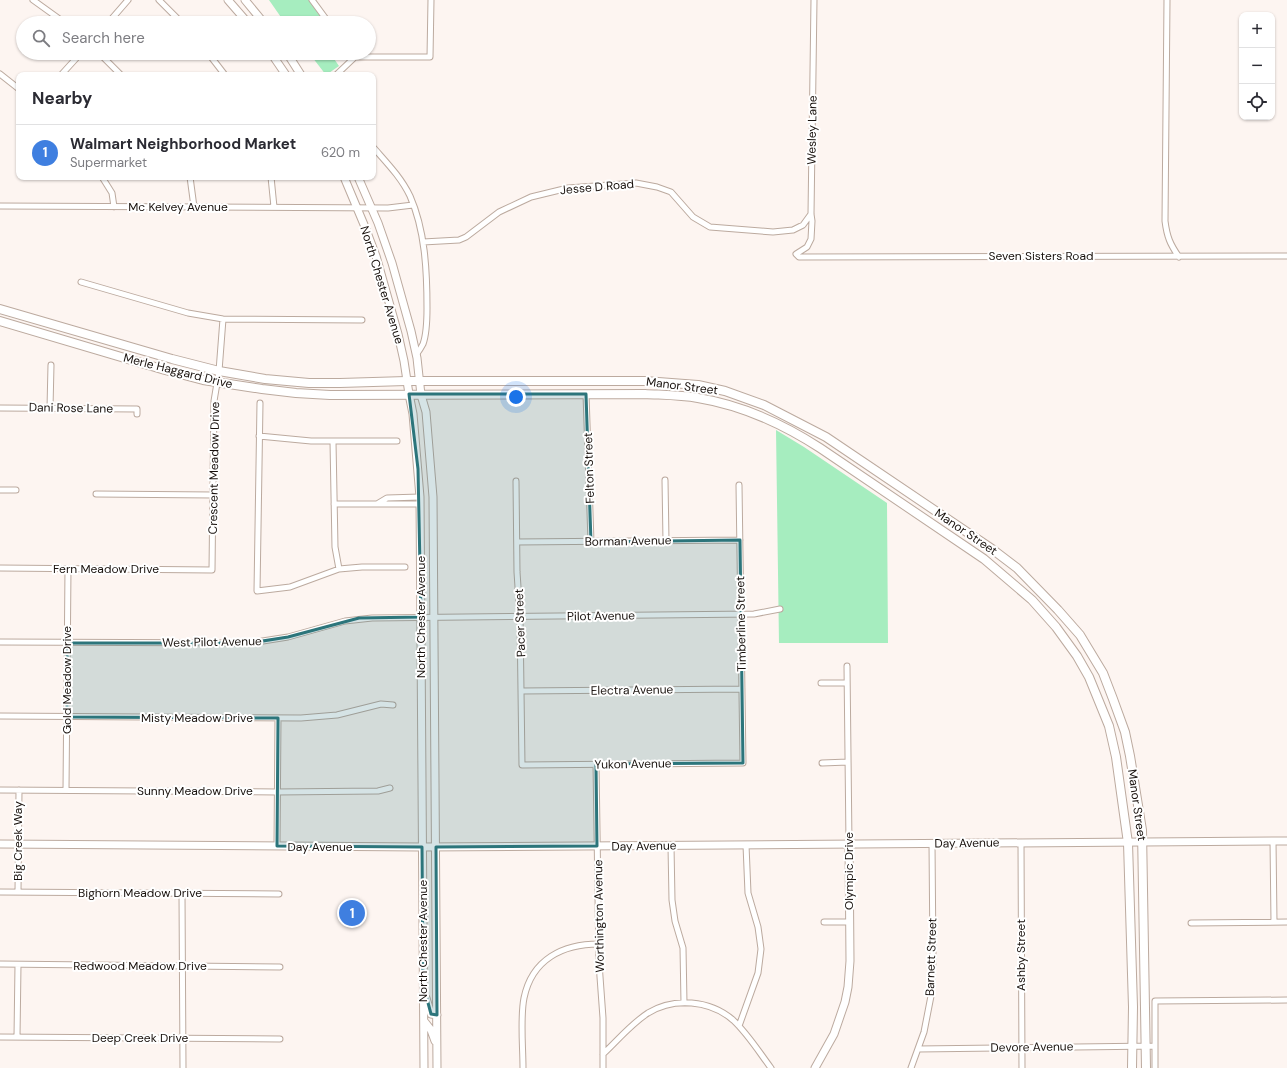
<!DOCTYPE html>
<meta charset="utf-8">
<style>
:root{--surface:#fff;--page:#f2f2f3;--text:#2b2b33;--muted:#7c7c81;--line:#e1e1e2;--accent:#0b8043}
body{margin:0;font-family:"DM Sans",sans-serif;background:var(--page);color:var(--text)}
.controls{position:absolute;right:12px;top:12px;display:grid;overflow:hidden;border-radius:8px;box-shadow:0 1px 3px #0004}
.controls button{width:36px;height:36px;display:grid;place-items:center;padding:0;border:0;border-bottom:1px solid var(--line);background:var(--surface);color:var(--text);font:20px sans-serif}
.you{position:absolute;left:516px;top:397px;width:14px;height:14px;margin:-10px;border:3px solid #fff;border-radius:50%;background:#1a73e8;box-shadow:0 0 0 6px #1a73e833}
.badge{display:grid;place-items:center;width:26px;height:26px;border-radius:50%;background:var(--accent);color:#fff;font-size:13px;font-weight:700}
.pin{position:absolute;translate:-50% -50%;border:2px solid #fff;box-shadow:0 1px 4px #0006}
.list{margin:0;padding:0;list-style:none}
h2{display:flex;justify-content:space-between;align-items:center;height:52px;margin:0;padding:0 16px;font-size:17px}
h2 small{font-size:13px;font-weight:400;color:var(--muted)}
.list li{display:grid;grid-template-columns:26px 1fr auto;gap:12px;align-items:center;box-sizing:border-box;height:56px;padding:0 16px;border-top:1px solid var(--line)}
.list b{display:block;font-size:15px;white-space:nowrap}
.list p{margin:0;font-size:13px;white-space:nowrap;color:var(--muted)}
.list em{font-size:13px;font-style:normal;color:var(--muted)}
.icon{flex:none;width:22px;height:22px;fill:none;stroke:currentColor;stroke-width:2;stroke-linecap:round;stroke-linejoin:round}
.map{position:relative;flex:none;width:1287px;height:1068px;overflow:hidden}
.search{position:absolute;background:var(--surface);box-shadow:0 1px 3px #0004;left:16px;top:16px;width:360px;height:44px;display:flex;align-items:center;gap:10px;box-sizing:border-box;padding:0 14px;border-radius:22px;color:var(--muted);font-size:15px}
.panel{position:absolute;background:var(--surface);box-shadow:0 1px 3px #0004;left:16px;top:72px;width:360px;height:108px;border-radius:8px}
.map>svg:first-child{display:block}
</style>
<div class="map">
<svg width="1287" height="1068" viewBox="0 0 1287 1068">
<rect width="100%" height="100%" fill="#fdf5f1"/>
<path fill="#a6edbf" d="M269,0H309L327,23H287L292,18L285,23Z
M309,53H330L339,66L326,75Z
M776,430L804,447L887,503L888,643H779Z"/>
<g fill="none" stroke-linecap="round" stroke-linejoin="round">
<g stroke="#bcaa9f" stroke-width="7">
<path id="minor" d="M33,0L65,23
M159,0L182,23
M312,0L329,23
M814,0L811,214L812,221L811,239L807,247L796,254L799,257L1287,256
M1167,0L1165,221C1167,237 1170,244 1179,257
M108,23L128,0
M99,53L121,75
M208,53L225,75
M0,74L19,89
M61,75L81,53
M336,75L355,57H430L431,0
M373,147C386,162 401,177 410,196C425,230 427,270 427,308C427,320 427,333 423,344C421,348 419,351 416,355
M102,177L112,193L114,207
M190,177L194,207
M271,177L274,207
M0,206L388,208L413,205
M423,242L459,240L466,237L499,212L531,197L568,188L636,183L657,187L671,192L693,217L710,227L773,232L793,230L803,225L811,214
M81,282L188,313L223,319L362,320
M586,394L591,542
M260,403L257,591L290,587L339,569L362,567H405
M0,408L137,409V414
M50,408L51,365
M259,436L311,441H397
M333,442L335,547L339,569
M665,480L666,541
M516,481L517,572L520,617L522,765L743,763L739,485
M0,490H16
M96,494L213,495
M420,497L387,498L377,504H420
M334,504H377
M517,542L740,540
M0,568L212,570L214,401L219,371L223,319
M0,642L250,643L288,637L345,621L372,618L754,614L780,609
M847,666L849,844
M821,683H847
M522,691L742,689
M0,716L301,718L337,715L381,704L393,705
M822,763L848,762
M596,764L599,963L603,1018V1068
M0,790L277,792L378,791L390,788
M66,790L68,569
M1273,841L1274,922
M1021,843L1022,1068
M277,846L278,718
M671,846L672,900L675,921L683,948L684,1003
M0,892L279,894
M18,892L19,790
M182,894L183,1068
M824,922H849
M1191,923L1287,922
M0,964L280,967
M739,1026L758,973L761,949L758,927L748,893L746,845
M0,1037L280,1039
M17,1037L18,965
M1155,1046V1001L1287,1000
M918,1049L1155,1046V1068
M603,1054C617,1041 631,1024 648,1013C674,997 710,1000 733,1020C748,1034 759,1052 771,1068
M523,1068C523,1047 520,1018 524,998C532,959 563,944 599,944
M911,1068L924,1032L931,996L933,960L932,843"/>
</g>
<g stroke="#bcaa9f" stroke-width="9">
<path id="tertiary" d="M0,844L422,847L1287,841
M815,1068L834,1034L845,1002L848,987L850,961L849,844"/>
</g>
<g stroke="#bcaa9f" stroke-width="9">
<path id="secondary" d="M228,0L248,23
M245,0L264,23
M271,53L286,75
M287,53L301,75
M344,177L365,227L376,256L398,334L404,361L409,394L413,414L420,497L424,1068
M358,177L378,223L392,263L411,331L417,358L421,395L426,412L433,497L437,1068
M426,998L431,1014L437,1015
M424,1021L431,1030L435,1041"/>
</g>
<g stroke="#bcaa9f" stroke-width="10">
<path id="primary" d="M0,309L172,359L219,371L265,379L309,383H340L406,381H645L698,385L725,391L764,405L826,437L992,549L1017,568L1058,610L1080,635L1103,673L1113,699L1125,732L1130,756L1142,830L1146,1068
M0,321L165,370L203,380L262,389L296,393L330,395L645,394C663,395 681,395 698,398C741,405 783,424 820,448L984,559L1032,600L1056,627L1077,656L1089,677L1109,726L1116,757L1128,843L1133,1007L1132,1068"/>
</g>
<use href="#minor" stroke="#fff" stroke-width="5"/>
<use href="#tertiary" stroke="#fff" stroke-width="7"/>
<use href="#secondary" stroke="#fff" stroke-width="7"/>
<use href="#primary" stroke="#fff" stroke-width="8"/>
</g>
<path fill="#2c757b" fill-opacity="0.2" stroke="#2c757b" stroke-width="3" stroke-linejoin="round" d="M409,394H586L591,542L740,540L743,763L596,764L597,846L436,847L437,1015L431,1014L423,984L422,847L277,846L278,718L67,717V643H250L288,637L359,618L421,617L418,469Z"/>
<g text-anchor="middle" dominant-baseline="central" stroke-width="4" stroke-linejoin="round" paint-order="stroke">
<g font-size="12" fill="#18110d" stroke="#fff">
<text transform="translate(812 130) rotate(-89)">Wesley Lane</text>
<text transform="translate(597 187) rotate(-5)">Jesse D Road</text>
<text x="178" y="207">Mc Kelvey Avenue</text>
<text x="1041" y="256">Seven Sisters Road</text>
<text transform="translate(382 285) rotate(73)">North Chester Avenue</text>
<text transform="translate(178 371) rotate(14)">Merle Haggard Drive</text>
<text transform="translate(682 386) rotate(7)">Manor Street</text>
<text transform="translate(71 408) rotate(1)">Dani Rose Lane</text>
<text transform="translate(214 468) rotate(-89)">Crescent Meadow Drive</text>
<text transform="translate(589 468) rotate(-92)">Felton Street</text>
<text transform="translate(966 532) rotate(34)">Manor Street</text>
<text transform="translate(628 541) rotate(-1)">Borman Avenue</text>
<text x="106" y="569">Fern Meadow Drive</text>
<text transform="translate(601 616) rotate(-1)">Pilot Avenue</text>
<text transform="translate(421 617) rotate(-90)">North Chester Avenue</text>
<text transform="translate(520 623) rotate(-92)">Pacer Street</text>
<text transform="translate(741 624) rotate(-91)">Timberline Street</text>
<text transform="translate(212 642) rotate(-1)">West Pilot Avenue</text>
<text transform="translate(67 680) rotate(-90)">Gold Meadow Drive</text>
<text transform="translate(632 690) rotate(-1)">Electra Avenue</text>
<text x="197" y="718">Misty Meadow Drive</text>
<text transform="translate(633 764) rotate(-1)">Yukon Avenue</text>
<text x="195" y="791">Sunny Meadow Drive</text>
<text transform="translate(1137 805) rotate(82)">Manor Street</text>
<text transform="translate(18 841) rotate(-90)">Big Creek Way</text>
<text transform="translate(967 843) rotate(-1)">Day Avenue</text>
<text transform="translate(644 846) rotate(-1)">Day Avenue</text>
<text x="320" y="847">Day Avenue</text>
<text transform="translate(849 871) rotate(-90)">Olympic Drive</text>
<text x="140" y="893">Bighorn Meadow Drive</text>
<text transform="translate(599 916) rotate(-91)">Worthington Avenue</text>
<text transform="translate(423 941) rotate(-90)">North Chester Avenue</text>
<text transform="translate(1021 955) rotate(-90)">Ashby Street</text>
<text transform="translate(931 957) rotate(-88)">Barnett Street</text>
<text x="140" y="966">Redwood Meadow Drive</text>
<text x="140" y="1038">Deep Creek Drive</text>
<text transform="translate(1032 1047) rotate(-1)">Devore Avenue</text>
</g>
</g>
</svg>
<div class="controls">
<button>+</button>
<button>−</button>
<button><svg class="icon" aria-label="locate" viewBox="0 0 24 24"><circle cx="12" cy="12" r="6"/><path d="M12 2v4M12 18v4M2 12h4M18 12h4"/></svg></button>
</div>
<div class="you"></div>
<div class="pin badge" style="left:352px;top:913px;background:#3f7fe0">1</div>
<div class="search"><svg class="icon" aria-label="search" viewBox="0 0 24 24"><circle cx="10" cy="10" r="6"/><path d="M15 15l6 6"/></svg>Search here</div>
<section class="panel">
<h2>Nearby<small></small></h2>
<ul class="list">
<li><span class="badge" style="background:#3f7fe0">1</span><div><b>Walmart Neighborhood Market</b><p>Supermarket</p></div><em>620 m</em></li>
</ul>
</section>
</div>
